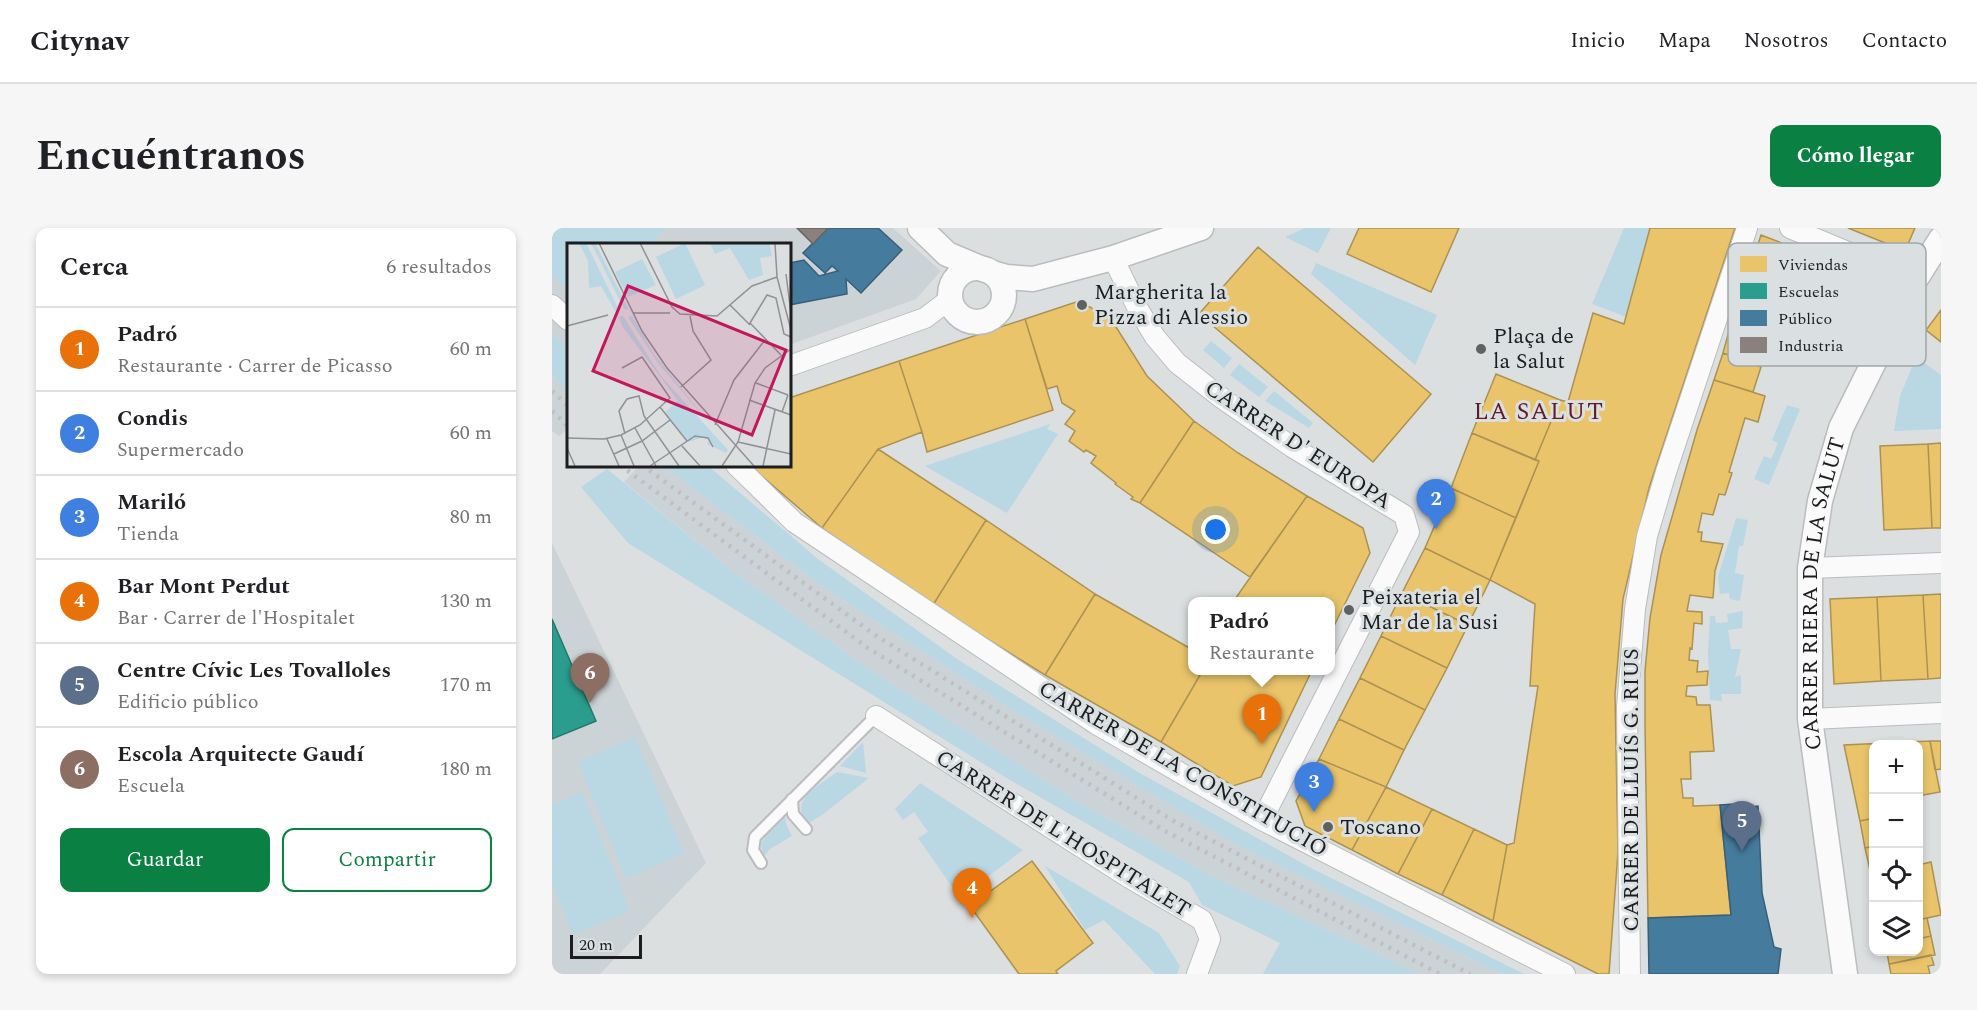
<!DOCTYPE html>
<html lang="es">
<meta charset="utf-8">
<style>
:root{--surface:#fff;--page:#f6f6f6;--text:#202124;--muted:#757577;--line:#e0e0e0;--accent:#0b8043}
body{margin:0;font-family:Spectral,serif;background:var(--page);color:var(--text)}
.controls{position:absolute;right:18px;bottom:18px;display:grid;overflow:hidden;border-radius:12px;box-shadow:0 3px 9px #0003}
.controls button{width:54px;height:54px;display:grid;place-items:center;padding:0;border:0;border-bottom:2px solid var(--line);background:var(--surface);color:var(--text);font:30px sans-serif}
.scale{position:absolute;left:18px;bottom:15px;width:72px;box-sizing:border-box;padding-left:6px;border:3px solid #1b1d1e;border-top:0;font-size:16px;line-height:21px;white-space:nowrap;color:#1b1d1e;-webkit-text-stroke:4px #dae0e2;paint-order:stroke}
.you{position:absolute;left:664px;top:302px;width:21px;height:21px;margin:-15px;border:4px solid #fff;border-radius:50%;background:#1a73e8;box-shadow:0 0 0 9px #1a73e833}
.badge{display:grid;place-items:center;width:39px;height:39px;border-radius:50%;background:var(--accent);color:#fff;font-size:20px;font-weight:700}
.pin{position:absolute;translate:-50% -50px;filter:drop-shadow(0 2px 3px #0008)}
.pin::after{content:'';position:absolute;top:32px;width:21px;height:18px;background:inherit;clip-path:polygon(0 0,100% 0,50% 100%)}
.popup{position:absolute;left:636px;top:369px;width:147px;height:78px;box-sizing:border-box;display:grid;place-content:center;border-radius:12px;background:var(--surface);filter:drop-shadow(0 2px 4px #0005);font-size:20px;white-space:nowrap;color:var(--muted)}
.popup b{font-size:22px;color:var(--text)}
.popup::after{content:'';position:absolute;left:50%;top:100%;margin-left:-12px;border:12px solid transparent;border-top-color:var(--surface)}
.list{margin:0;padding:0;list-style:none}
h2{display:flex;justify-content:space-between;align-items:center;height:78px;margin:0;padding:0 24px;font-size:26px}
h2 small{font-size:20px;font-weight:400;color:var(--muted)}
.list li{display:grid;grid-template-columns:39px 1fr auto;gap:18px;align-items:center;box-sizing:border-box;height:84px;padding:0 24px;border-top:2px solid var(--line)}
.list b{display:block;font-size:22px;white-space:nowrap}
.list p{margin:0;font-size:20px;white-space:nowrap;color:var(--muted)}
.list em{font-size:20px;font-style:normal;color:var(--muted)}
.actions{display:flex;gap:12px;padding:18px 24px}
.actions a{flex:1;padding:14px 0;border:2px solid var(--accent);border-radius:12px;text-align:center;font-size:21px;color:var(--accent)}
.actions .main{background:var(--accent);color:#fff}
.icon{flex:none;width:33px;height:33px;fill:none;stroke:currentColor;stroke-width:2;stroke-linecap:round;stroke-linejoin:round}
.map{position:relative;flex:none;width:1389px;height:746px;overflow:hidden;border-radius:12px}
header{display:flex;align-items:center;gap:36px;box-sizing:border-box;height:84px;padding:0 30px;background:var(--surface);border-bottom:2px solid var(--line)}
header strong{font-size:28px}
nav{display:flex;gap:33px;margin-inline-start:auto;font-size:21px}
.intro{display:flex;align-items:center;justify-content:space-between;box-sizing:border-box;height:144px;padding:0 36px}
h1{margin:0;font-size:42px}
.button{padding:15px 27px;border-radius:12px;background:var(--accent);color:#fff;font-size:21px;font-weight:700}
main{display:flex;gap:36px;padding:0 36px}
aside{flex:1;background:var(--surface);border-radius:12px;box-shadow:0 3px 9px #0003}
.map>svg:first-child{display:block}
</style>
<header>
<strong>Citynav</strong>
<nav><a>Inicio</a><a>Mapa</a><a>Nosotros</a><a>Contacto</a></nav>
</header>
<div class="intro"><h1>Encuéntranos</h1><a class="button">Cómo llegar</a></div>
<main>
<aside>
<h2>Cerca<small>6 resultados</small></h2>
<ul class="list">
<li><span class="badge" style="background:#e8710a">1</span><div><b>Padró</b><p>Restaurante · Carrer de Picasso</p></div><em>60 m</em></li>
<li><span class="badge" style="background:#3f7fe0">2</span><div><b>Condis</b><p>Supermercado</p></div><em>60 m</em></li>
<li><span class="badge" style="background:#3f7fe0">3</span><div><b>Mariló</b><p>Tienda</p></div><em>80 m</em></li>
<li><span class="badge" style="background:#e8710a">4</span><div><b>Bar Mont Perdut</b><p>Bar · Carrer de l'Hospitalet</p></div><em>130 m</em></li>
<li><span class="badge" style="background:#5c6f8a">5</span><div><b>Centre Cívic Les Tovalloles</b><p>Edificio público</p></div><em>170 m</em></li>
<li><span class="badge" style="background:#8d6e63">6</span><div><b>Escola Arquitecte Gaudí</b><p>Escuela</p></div><em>180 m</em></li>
</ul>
<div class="actions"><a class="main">Guardar</a><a>Compartir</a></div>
</aside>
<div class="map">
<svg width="1389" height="746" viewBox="0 0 1389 746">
<rect width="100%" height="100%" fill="#dcdfe0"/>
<path fill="#cbd3d6" d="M0,0H341L389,43L364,71L237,117V16H16V120L0,106Z
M0,148L16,163V201L7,208L0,203Z
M88,237H110L271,359L462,483L683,616L950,746H868L658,647L528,575L315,440L178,341L72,254Z
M0,315L154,635L48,746H0Z"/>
<path fill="#bad7e4" d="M0,0H114L99,16H16V62L0,47Z
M753,0H779L766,25L733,9Z
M1072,0H1098L1074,89L1040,76Z
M764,35L885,87L863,137L759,46Z
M0,106L16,120V163L0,148Z
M659,113L680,130L672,140L651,122Z
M1364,129L1389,147V201L1342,203L1348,168Z
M687,136L716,159L707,169L678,147Z
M722,163L761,195L757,200L713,173Z
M1235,177L1248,181L1217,257L1202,251L1212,228L1219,231L1226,215L1220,212Z
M498,196L495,201L506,206L455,285L373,238Z
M110,237H155L266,331L405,431L586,544L759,640L972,746H950L683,616L462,483L271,359Z
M55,241L178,341L315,440L528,575L658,647L868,746H711L728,715L650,677L637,654L451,548L76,315L29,259Z
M1184,290L1196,292L1191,318H1187L1183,345L1192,347L1188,373L1178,371L1177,365L1168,366L1166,349Z
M1191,383L1190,400L1176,402L1179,421H1189L1183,449L1189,447V466H1169L1170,473L1158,472L1156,426L1158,388H1163L1164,395L1176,394L1175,386Z
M83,509L132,625L74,651L26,534Z
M311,514L314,545L288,538Z
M285,544L317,550L270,587L255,596C236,571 267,558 285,544Z
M368,555L471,622L408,670L366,610L376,604L362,584L351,592L343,581Z
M30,564L78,683L21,706L0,657V577Z
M233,589L234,596L240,608L218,621L212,628L209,618L210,613Z
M493,638L607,705L628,738L625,746H603L552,692L533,702Z"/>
<path fill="#e9c46a" stroke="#ab9253" stroke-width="1.5" d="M807,0H907L879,64L795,26Z
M1098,0H1183L1097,260L1071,371L1063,466L1066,624L1057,746H1046L941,693L955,617L962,615L986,458H978L983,376L938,352L987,233L983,232L1008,172L1016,174L1041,85L1072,96Z
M1296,0H1363L1353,23Z
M1209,7L1290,38L1274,77L1238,63L1228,87L1188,73Z
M706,19L879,166L821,234L647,86Z
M527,73L559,91L595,148L642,193L588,275L579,271L581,269L563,256L564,255L539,235L544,228L534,222L532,224L517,213L523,203L513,196L523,183L510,175L505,158L495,161L473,91Z
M1188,73L1219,84L1209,110L1178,99Z
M1389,82V114L1374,102Z
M473,91L501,182L375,224L370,204L347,133Z
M1178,99L1216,113L1207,138L1171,125Z
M1171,125L1209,139L1201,164L1162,152Z
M347,133L370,204L326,221L270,300L197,237H237V170Z
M944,146L1008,172L983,232L920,205Z
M1162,152L1213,168L1206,194L1193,190L1177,244L1180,245L1173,267L1167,266L1161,287L1150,285L1146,304H1150L1149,313L1171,316L1163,343L1161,370L1138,367L1135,383L1150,384V396L1142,395L1140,421L1138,420L1137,432L1146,433L1145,444L1156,443L1155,457L1135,458L1134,468L1144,469L1145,477H1158L1162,523L1138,524L1139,551H1129L1131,570H1141V578L1168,577L1179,687L1096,690L1093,497V443L1098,390L1109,327L1145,202Z
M642,193L686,225L755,268L698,349L588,275Z
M920,205L987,233L964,290L899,260Z
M1389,215V300H1380L1376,216Z
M1376,216L1380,300L1332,302L1328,218Z
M326,221L434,292L381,377L270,300Z
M899,260L964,290L938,352L873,320Z
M755,268L811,300L818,325L779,404V374H681Z
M434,292L543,366L493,447L381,377Z
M873,320L938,352L916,397L850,365Z
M850,365L916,397L895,440L829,408Z
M543,366L641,422V442H651L609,514L493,447Z
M1389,366V450L1376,451L1371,367Z
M1371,367L1376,451L1329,453L1325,369Z
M1325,369L1329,453L1282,456L1278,371Z
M829,408L895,440L873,482L808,450Z
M651,442H760L709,549L681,558L609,514Z
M808,450L873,482L852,522L787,491Z
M787,491L852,522L834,559L767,531Z
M1378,513L1388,564L1366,568V516H1322V590L1308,593L1292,517Z
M1378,513H1389V541L1383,542Z
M767,531L834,559L800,622L753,598L744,573Z
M834,559L880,581L846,646L800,622Z
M880,581L922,601L890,667L846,646Z
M1322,590V618L1313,620L1308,593Z
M922,601L955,617L941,693L890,667Z
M1322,618V646L1319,647L1313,620Z
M480,633L541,715L504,743L506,746H467L418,678Z
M1379,634L1389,687L1366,692V637Z
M1375,690L1379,708L1366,711V692Z
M1379,708L1383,727L1337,736L1335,724H1366V711Z
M1379,727L1382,737L1376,738L1378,746H1339L1337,736Z"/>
<path fill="#2a9d8f" stroke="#26776d" stroke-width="1.5" d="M0,391L44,493L0,511Z"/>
<path fill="#457b9d" stroke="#385f77" stroke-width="1.5" d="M276,0H326L350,22L309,65L294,51L295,66L237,77V35L252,32L267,48L286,43L280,38L273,45L251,25Z
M1182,576L1181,581L1206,578L1210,665L1222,719L1229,721L1226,746H1097L1096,690L1179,687L1168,577Z"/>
<path fill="#8a817c" stroke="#696360" stroke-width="1.5" d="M245,0H276L261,16Z"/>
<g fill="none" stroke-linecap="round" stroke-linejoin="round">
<g stroke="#babcbd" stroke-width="14">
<path id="service" d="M240,571L241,586L254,601
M209,635L201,622L203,609L324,488"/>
</g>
<g stroke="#babcbd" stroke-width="22">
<path id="minor" d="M1238,0L1363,52
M561,30L586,81L603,109L625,135L671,171L740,219L852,287L857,304L710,592
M0,77L16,92
M237,138L373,90L398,71
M184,237L242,294L544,496L710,592L1013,746
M1258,340L1389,335
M324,488L576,649L650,692L658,711L645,746
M1258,491L1389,485
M1078,746L1075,479L1083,381L1095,308L1114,244L1195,0"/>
</g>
<g stroke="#babcbd" stroke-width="27">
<g id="tertiary">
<path d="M368,0L395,26L433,42"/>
<circle cx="425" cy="67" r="27"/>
<path d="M440,45L455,49L481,51L561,30L649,0"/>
<path id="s1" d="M1293,746L1258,491V340L1268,273L1289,200L1363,52L1389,11"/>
</g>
</g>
<use href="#service" stroke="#fafafa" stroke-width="10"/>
<use href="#minor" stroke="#fafafa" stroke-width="20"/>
<use href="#tertiary" stroke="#fafafa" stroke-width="24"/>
<path stroke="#c0c0c1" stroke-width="4.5" stroke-dasharray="3 6" stroke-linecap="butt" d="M0,163L16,178
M0,183L16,198
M68,237L316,420L613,603L888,746
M90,237L323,407L620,592L918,746"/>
</g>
<g fill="#5f6162" stroke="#dae0e2" stroke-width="2">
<circle cx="530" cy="77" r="6"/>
<circle cx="929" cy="121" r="6"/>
<circle cx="797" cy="382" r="6"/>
<circle cx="776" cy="599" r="6"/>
</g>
<g text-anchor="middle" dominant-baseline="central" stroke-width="6" stroke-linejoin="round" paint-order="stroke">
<g font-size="22" fill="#1b1d1e" stroke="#dae0e2" text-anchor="start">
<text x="542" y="64">Margherita la<tspan x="542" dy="25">Pizza di Alessio</tspan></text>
<text x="941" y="108">Plaça de<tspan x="941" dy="25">la Salut</tspan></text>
<text x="809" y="369">Peixateria el<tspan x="809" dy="25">Mar de la Susi</tspan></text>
<text x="788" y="599">Toscano</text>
</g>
<g font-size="22" fill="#1b1d1e" stroke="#dae0e2">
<text transform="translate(746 217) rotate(33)">CARRER D' EUROPA</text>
<text stroke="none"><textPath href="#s1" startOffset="384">CARRER RIERA DE LA SALUT</textPath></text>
<text transform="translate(631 541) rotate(30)">CARRER DE LA CONSTITUCIÓ</text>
<text transform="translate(1079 562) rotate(-90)">CARRER DE LLUÍS G. RIUS</text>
<text transform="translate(511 606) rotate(32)">CARRER DE L'HOSPITALET</text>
</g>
<g font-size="24" letter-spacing="1.5" fill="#611b29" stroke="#dae0e2">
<text x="987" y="184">LA SALUT</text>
</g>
</g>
<g transform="translate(15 15)">
<rect width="224" height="224" fill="#dcdfe0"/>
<path d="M12,0H19L52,67L48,68L34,43L22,45L21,18ZM24,0H28L62,67L57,66ZM118,0L138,42L109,56L89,14ZM143,0H202L205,13L193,15L196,32L182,37L163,5L148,11ZM75,16L89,42L61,54L48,29ZM56,73L94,133L161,207L159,210L140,201L142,197L137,194L122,199L98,169L111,158L55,83L52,74ZM65,73L87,111L146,185L91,120L61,74Z" fill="#bad7e4"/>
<path fill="none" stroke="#8f9192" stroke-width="1.5" d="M32,0L75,88L100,125L187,223M73,0L105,64L113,71L150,73L185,43L210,34M208,0L210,34M219,31L224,71M210,34L224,87M163,62L183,82M66,70H103M0,83L41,72M214,112L183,80L200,52L209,55L217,91L224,94M189,140L221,152M114,144L144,117L126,88L123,73M182,157L224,172M93,164L120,198M215,169L221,152M148,182L167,137L198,97M68,185L89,223M58,191L52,168L60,156L72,153L77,173L112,223M54,192L67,223M0,195L37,196L54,192L73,182L103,155L75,114L55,125M40,196L52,223M171,199L224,211M115,203L133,223M0,205L8,223M47,211L75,198L103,177M83,223L128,193L141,195L146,204M155,223L171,199L188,140L198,125L224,106M196,223L208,167"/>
<path fill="#c2185b" fill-opacity="0.15" stroke="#c2185b" stroke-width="3" d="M61,43L219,107L185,192L26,128Z"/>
<rect width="224" height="224" fill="none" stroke="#1b1d1e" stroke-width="3"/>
</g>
<rect x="1176" y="15" width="198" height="123" rx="9" fill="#dae0e2" stroke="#a1a6a7" stroke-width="1.5"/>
<rect x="1188" y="28" width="27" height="16" fill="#e9c46a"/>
<rect x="1188" y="55" width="27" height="16" fill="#2a9d8f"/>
<rect x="1188" y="82" width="27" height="16" fill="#457b9d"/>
<rect x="1188" y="109" width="27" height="16" fill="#8a817c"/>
<g font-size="16" fill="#1b1d1e">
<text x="1226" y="42">Viviendas</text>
<text x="1226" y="69">Escuelas</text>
<text x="1226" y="96">Público</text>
<text x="1226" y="123">Industria</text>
</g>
</svg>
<div class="controls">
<button>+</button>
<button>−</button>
<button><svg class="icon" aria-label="locate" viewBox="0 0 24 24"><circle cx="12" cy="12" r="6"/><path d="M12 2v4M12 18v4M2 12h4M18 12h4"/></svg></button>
<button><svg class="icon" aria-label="layers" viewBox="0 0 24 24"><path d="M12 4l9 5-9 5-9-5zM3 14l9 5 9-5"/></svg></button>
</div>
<div class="scale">20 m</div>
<div class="you"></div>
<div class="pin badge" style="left:710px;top:516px;background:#e8710a">1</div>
<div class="popup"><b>Padró</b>Restaurante</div>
<div class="pin badge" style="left:884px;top:301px;background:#3f7fe0">2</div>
<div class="pin badge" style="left:762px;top:584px;background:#3f7fe0">3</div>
<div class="pin badge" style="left:420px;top:690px;background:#e8710a">4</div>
<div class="pin badge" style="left:1190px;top:623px;background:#5c6f8a">5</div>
<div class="pin badge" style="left:38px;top:475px;background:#8d6e63">6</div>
</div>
</main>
